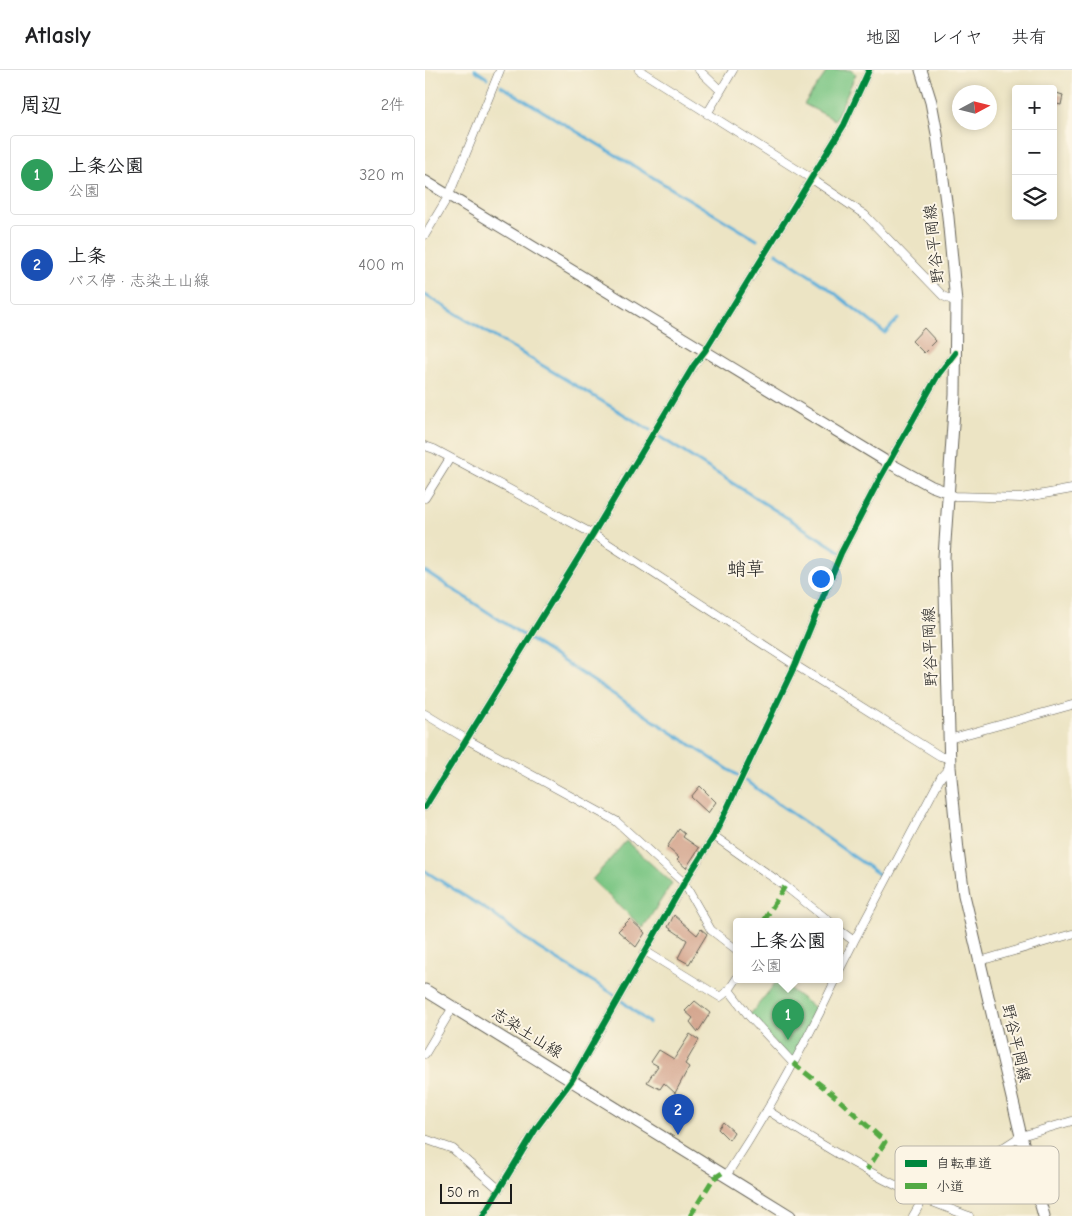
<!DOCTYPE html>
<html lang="ja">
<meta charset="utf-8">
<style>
:root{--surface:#fff;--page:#f6f6f6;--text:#202124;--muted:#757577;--line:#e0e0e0;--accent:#b5179e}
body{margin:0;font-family:"Comic Neue","Klee One",sans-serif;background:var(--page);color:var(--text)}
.controls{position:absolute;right:15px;top:15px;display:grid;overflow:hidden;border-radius:5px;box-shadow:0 2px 8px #0003}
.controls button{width:45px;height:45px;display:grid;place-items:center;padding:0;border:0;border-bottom:1px solid var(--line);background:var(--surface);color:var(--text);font:25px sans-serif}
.compass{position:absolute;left:527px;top:15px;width:45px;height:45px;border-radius:50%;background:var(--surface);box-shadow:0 2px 8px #0003;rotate:83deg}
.scale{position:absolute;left:15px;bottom:12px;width:72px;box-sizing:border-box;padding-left:5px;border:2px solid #1c1c1c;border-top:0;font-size:14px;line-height:18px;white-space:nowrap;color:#1c1c1c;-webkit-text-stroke:4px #fcf5e5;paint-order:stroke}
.you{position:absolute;left:395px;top:508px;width:18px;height:18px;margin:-12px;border:4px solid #fff;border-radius:50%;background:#1a73e8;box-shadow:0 0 0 8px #1a73e833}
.badge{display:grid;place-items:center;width:32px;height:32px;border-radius:50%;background:var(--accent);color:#fff;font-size:16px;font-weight:700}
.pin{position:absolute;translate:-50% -41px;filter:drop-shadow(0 1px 2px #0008)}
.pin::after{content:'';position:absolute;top:26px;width:18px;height:15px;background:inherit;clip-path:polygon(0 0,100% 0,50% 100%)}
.popup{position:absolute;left:308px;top:848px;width:110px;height:65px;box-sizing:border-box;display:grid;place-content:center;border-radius:5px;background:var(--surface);filter:drop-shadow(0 1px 4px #0005);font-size:16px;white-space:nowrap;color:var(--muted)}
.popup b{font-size:19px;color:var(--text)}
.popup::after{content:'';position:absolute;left:50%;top:100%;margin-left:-10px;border:10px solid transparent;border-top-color:var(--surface)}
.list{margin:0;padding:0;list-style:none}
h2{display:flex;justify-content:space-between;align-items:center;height:65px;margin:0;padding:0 20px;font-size:21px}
h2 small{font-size:16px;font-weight:400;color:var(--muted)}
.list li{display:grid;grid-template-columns:32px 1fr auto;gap:15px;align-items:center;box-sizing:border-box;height:80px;margin:0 10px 10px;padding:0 10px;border:1px solid var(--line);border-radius:5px}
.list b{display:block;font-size:19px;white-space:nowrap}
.list p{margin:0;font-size:16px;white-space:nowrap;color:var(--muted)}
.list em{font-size:16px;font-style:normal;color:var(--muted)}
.icon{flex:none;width:28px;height:28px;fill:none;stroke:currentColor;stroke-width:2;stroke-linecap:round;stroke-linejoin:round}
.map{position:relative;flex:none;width:647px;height:1146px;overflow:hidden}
header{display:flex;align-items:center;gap:30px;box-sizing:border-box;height:70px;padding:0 25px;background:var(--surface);border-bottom:1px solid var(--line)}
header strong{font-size:24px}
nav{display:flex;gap:28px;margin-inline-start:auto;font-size:18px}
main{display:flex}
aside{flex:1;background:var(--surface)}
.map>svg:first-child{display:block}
</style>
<header>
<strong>Atlasly</strong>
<nav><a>地図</a><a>レイヤ</a><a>共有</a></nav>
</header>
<main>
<aside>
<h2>周辺<small>2件</small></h2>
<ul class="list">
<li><span class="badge" style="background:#2e9e5b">1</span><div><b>上条公園</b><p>公園</p></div><em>320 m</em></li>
<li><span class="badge" style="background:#1a4fb4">2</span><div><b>上条</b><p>バス停 · 志染土山線</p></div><em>400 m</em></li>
</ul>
</aside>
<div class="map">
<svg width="647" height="1146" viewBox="0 0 647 1146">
<rect width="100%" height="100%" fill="#fcf5e5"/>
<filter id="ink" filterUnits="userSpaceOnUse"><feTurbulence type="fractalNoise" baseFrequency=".02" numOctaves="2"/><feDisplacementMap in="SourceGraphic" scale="10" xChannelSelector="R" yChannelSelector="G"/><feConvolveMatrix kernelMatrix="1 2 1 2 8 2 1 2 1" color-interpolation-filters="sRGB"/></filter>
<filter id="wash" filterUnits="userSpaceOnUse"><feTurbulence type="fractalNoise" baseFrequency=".0096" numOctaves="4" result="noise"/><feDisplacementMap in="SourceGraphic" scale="20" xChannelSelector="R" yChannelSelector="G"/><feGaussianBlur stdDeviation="1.12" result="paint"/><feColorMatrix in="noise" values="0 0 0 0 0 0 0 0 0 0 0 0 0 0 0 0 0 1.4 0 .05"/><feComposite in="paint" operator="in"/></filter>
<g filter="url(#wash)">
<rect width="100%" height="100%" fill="#ece4c4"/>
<path fill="#7cc684" stroke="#4c7150" d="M403,0H425L431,4L410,50L379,34Z
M201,771L247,813L218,858L167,810Z
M353,910L395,942L368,993L324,946Z"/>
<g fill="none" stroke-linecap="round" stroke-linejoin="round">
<path stroke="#5eafd9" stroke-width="3" d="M50,0L62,8
M76,16L332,170
M351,183L402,217L460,263L473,249
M0,225L225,360
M235,367L416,482
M0,501L318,709L455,805
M0,801L65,842L113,878L187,923L224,953"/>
</g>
<g id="blocks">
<path fill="#d4a58e" d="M628,22L638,25L636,35L628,33Z
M499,258L511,271L499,283L487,271Z
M275,716L291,732L283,743L266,727Z
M254,759L260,764L258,767L274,778L261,798L252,790L254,788L242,777Z
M249,845L272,865L276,859L282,864L264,894L253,888L262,870L243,857Z
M205,849L220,863L211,877L193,861Z
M270,931L285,943L273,962L265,952L268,948L260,941Z
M265,964L274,970L260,994L264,997L250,1023L239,1013L235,1019L222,1012L233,996L226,992L234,980L249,989Z
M298,1052L309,1062L304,1070L293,1059Z"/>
</g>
</g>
<g filter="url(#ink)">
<use href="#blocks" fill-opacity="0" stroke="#656257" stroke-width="1"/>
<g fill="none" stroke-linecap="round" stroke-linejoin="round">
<g stroke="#656257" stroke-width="9">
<path id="minor" d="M214,0L387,109L440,145L518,226L531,232
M274,0L295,20
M282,44L308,0
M0,165L24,125L75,0
M0,376L9,379L168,464L370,595L515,686L525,689
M522,422L530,426L596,428L647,419
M0,428L25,388
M0,644L41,669L191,751L259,813L286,860L312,880
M524,669L647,635
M0,737L168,464L269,295L280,281L419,55L444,0
M289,766L360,816L404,851
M414,860L429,871
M220,881L295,927L304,920
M555,891L647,864
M414,901L429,871L516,707L525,697
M312,908L304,920L324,946L368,993
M0,984L28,937
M342,1040C392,1072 443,1104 498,1128C513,1135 529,1140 544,1146
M0,1069L28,1079L74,1119
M301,1106C342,1044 379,977 411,909
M58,1146L112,1057L147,1010L259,813L289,766L370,595L416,483L454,410L513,305L530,283
M488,1146L498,1129L596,1066L647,1051"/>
</g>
<g stroke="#656257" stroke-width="12">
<path id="tertiary" d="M0,111L464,393L506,416L522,422"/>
</g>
<g stroke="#656257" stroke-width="13">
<path id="secondary" d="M496,0L506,32L512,64L523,147L531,232L530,325L519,487L525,697L533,781L539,825L596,1066L619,1146
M0,920L365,1146"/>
</g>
<use href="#minor" stroke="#fff" stroke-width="8"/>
<use href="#tertiary" stroke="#fff" stroke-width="10"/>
<use href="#secondary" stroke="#fff" stroke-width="11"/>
<path stroke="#52a943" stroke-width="5" stroke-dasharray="10 5" stroke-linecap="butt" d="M339,851L360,816
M368,993L411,1027L460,1072L442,1100
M265,1146L288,1109L297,1103"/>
<g stroke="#fcf5e5" stroke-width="9">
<path id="cycleway" d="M0,737L168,464L269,295L280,281L419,55L444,0
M58,1146L112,1057L147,1010L259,813L289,766L370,595L416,483L454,410L513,305L530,283"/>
</g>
<use href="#cycleway" stroke="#00873e" stroke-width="6"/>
</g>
</g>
<g text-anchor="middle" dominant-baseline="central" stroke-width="4" stroke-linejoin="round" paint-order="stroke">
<g font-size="16" fill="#1c1c1c" stroke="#fcf5e5">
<text transform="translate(509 174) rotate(-96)">野谷平岡線</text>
<text transform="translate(505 577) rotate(-92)">野谷平岡線</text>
<text transform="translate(102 963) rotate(32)">志染土山線</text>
<text transform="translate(591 973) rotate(77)">野谷平岡線</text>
</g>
<g font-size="19" fill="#1c1c1c" stroke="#fcf5e5">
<text x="321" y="499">蛸草</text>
</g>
</g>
<rect x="470" y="1076" width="164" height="58" rx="8" fill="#fcf5e5" stroke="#b9b4a9" stroke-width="1"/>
<rect x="480" y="1090" width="22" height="7" fill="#00873e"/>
<rect x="480" y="1113" width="22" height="6" fill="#52a943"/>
<g font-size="14" fill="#1c1c1c">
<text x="511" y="1098">自転車道</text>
<text x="511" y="1121">小道</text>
</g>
</svg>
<div class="controls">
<button>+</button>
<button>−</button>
<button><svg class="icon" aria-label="layers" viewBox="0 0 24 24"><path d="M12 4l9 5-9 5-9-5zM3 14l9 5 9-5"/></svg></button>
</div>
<svg class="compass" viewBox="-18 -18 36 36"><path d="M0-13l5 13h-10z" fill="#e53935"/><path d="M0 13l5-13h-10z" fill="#757577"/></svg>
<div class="scale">50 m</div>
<div class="you"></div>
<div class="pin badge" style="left:363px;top:970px;background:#2e9e5b">1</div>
<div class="popup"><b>上条公園</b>公園</div>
<div class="pin badge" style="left:253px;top:1065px;background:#1a4fb4">2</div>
</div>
</main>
